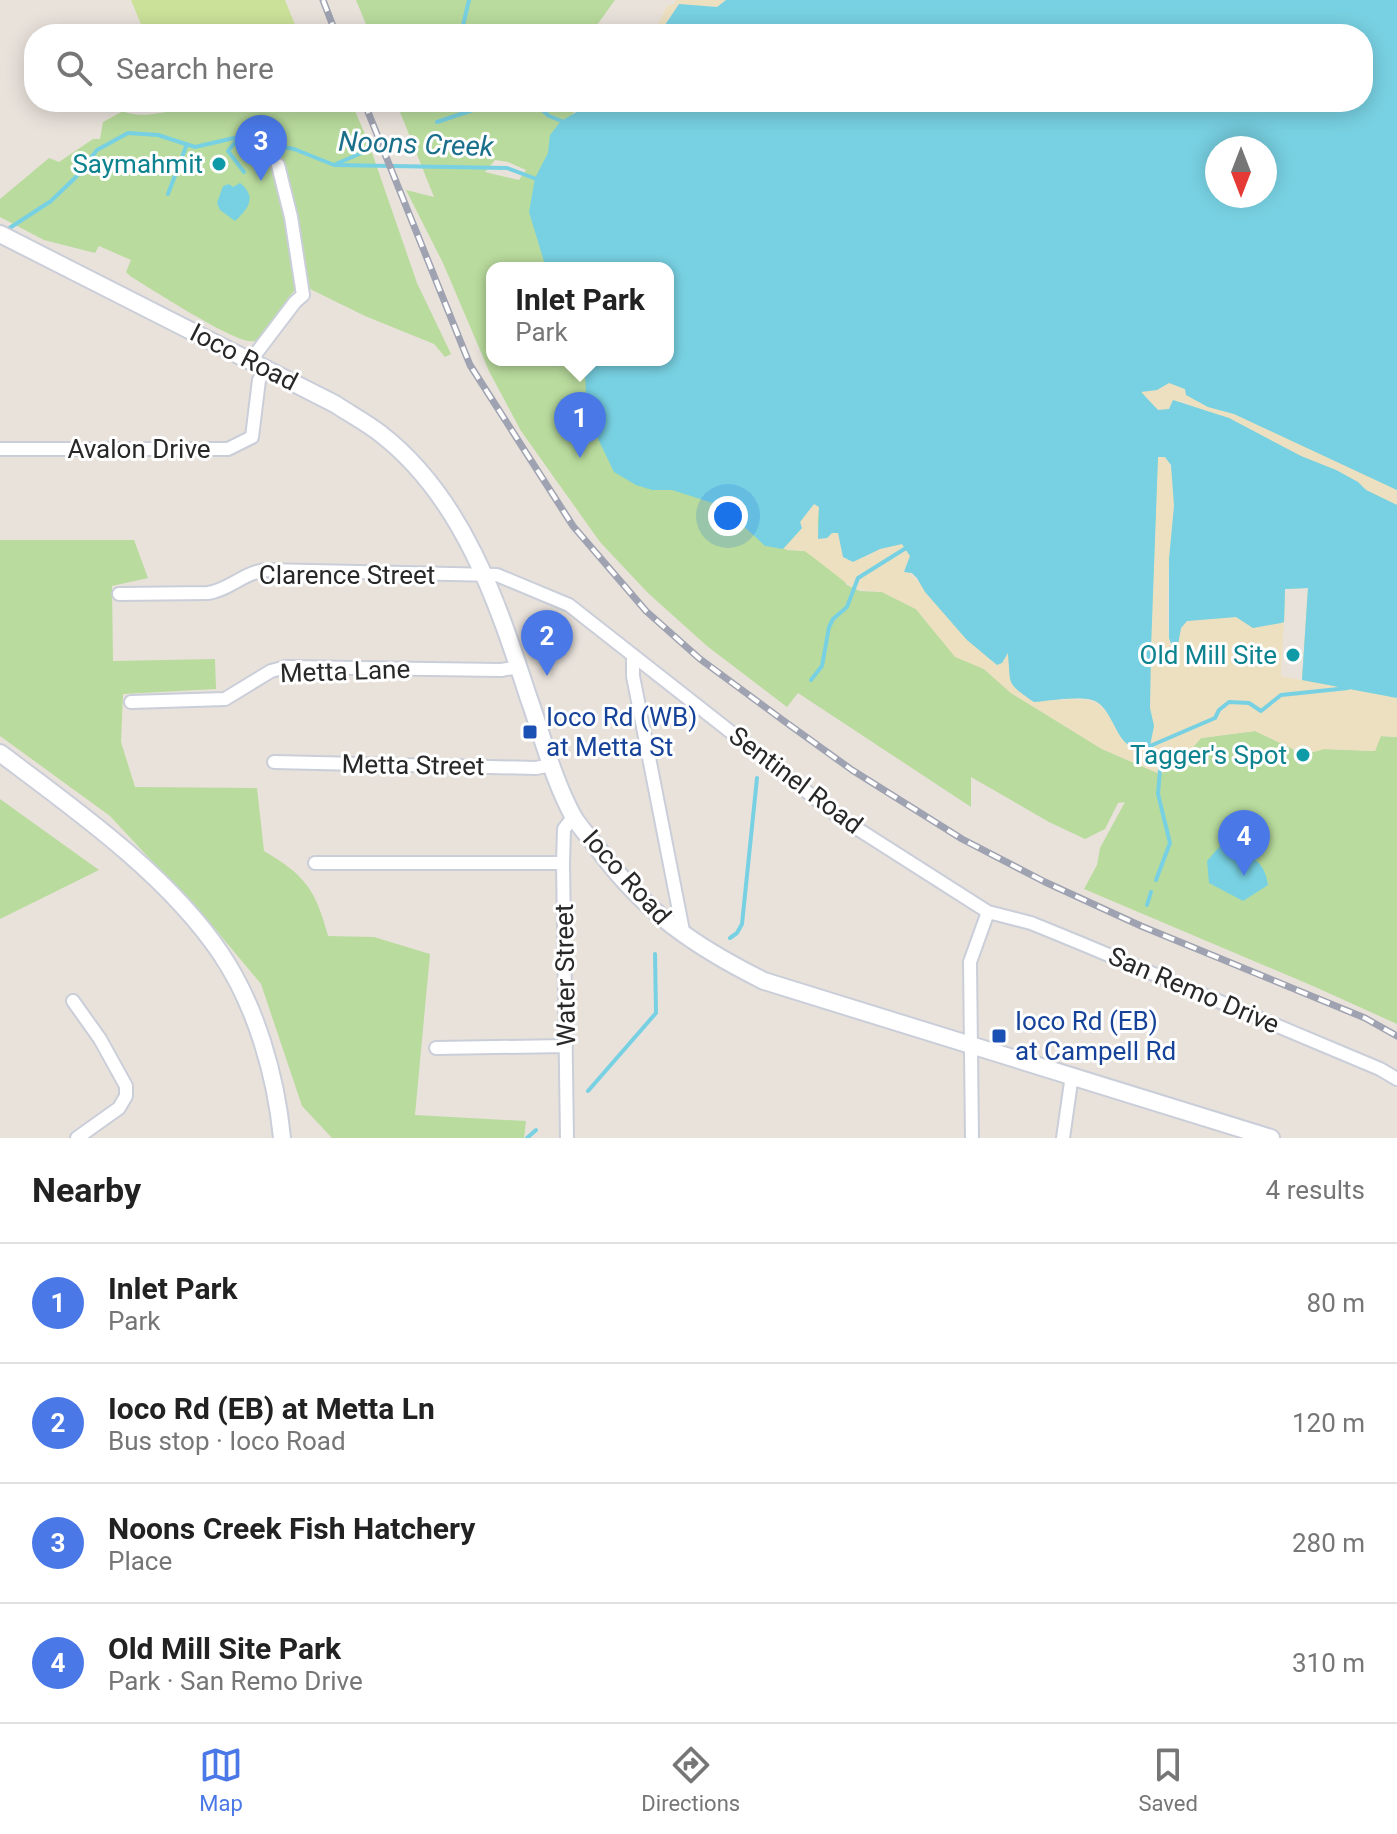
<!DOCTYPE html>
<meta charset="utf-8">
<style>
:root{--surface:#fff;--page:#f2f2f2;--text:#222;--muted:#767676;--line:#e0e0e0;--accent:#4a79e7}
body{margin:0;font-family:Roboto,sans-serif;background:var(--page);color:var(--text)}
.compass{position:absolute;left:1205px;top:136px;width:72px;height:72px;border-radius:50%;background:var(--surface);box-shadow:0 4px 20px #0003;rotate:180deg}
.you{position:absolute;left:728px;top:516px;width:28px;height:28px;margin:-20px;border:6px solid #fff;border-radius:50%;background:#1a73e8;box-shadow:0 0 0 12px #1a73e833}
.badge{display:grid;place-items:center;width:52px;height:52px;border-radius:50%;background:var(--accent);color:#fff;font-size:26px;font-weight:700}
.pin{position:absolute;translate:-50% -66px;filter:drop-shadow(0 2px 4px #0008)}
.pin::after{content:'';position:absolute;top:42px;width:28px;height:24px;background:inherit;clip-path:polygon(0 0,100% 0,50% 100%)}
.popup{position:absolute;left:486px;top:262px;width:188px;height:104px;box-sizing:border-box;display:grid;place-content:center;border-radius:16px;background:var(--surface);filter:drop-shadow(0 2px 6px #0005);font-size:26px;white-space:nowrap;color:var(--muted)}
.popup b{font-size:30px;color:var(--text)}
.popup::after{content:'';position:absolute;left:50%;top:100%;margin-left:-16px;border:16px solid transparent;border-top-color:var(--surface)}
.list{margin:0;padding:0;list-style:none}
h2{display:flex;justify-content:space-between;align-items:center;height:104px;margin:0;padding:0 32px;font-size:34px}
h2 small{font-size:26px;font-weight:400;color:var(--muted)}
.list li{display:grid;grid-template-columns:52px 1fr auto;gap:24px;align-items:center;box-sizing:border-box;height:120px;padding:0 32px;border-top:2px solid var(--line)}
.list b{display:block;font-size:30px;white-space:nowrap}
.list p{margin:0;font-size:26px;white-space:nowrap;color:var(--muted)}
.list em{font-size:26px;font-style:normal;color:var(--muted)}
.icon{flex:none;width:44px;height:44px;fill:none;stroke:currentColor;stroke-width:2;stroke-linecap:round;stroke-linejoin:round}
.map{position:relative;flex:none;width:1397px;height:1138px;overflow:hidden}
.search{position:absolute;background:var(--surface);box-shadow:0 4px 20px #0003;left:24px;right:24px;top:24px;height:88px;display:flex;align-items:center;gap:20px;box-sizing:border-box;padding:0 28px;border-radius:32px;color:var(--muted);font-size:30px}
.sheet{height:584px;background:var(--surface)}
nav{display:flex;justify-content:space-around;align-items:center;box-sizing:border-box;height:112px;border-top:2px solid var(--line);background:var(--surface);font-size:22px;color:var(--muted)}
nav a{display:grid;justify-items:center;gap:4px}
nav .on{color:var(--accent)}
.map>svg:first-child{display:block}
</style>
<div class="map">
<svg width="1397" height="1138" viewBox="0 0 1397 1138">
<rect width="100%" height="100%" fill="#e9e2db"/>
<path fill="#b9db9d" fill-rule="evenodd" d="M356,0H615L592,32L587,34H370Z
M194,102H351L368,141L417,283L451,354L445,357L434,344L365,316L304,286L293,292L260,336C255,341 256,342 249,341C227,338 153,290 130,276L126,272L131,260L99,246L95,253L44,240L0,217V199L49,158L59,162L93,139H100L103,122L123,111C139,120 178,111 194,102Z
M396,102H1034L1051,135L1108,211L943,136L881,150H785L722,118L656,137L612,131L584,143L581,235L589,268H580L568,199L584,108L573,113L558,199L570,268H492V360H581L585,369V360H630L691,383L754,377L788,386L849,357L901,313L973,298L1093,296L1120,306H1162L1178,323L1141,338L1107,359L1110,385C1187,443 1122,483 1062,509L1009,485L988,489L984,524L965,529L953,515L936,522H948L966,538L985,532L1004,496L1033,506L1051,520L1070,518L1087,505L1132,481L1137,520L1131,533L1106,568L1085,576L1110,570C1120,558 1134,543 1140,529C1145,515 1140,494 1143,479C1147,460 1164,446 1154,425C1144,405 1120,390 1114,370C1127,354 1163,341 1183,336L1201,371L1218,391L1268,405L1305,423L1397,456V490L1234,414L1208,407L1186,395L1185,389L1169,383L1157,390L1141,391L1158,410L1169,409L1173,400L1229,418L1301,456L1336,470L1358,482L1366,490L1397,505V698L1302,680L1308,588L1285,589L1284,622L1253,628L1236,617L1187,621L1181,628L1176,656L1169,638V559L1174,506L1171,465L1165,457H1158L1151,648L1150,708L1154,726L1150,746C1117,759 1117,714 1097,702C1084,694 1049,701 1034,702C1005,682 1010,686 1008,653L1002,663L997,665L967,640L925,592L917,578L912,573L904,572L910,556L902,544L880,549L853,562L843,557L838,533H832L827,538L818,539L817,504H814L803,516L802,525L623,438L586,390L587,398L620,444L799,531L800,534L786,550L805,551L810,555L816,551L827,557L847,585L860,591L882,592L916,609L939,637L971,663L984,669L1011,693L1102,749L1160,774L1181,761L1201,738L1255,731L1293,749L1296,761L1311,757L1310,753L1323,749L1375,751L1380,736L1397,737V1024L1313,986L1084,889L1097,865L1100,848L1125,802L1118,803L1105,829L1085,839L1049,822L971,777V807L798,693L787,707L707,646L648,593L600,542L521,431L489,371L443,263L406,190L434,197ZM495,160L508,162L526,170L519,180L485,172Z
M0,540H134L148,578L112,586L113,661L215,659L216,689L123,694L121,742L135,787L257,788L264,851C305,875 316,890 328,936L374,937L430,954L415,1115L526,1121L524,1138H332L302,1106L261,984L216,930L110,816L0,736Z
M0,799L99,870L0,919Z"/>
<path fill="#ece0c1" d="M676,0H726L717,7L679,5L659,34H641L643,27L649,32L655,31L667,6L674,4Z
M1164,380L1185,390L1186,395L1208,407L1234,414L1397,490V505L1366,490L1358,482L1336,470L1301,456L1229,418L1195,408L1182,401L1165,411L1153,407L1141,391L1157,390Z
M1158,457H1165C1182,480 1171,535 1169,563C1168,589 1166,621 1170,646L1178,644L1181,628L1187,621L1237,617L1253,628L1284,622L1281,676L1397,698V737L1381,736L1375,751L1324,749L1310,753L1309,746L1293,749L1255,731L1201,738L1181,761L1160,774L1102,749L1011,693L984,669L955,657L916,609L882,592L854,589L805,551L783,549L802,528L800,522L814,504L819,507L817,530L838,533L867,557L879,549L902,544L910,556L904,570C919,577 950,623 965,638C973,646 983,650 989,660L1008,652V662L1039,702C1048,698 1055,701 1065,700C1106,697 1103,708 1122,740L1154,726L1150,708L1151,648Z"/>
<path fill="#cbe199" d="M131,0H285L295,25L272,34H145Z"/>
<path fill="#78d1e2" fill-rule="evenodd" d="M726,0H1397V490L1234,414L1208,407L1186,395L1185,389L1169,383L1157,390L1141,392L1158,410L1169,409L1173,400L1229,418L1301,456L1336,470L1358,482L1366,490L1397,505V698L1302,680L1308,588L1285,589L1284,622L1281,623L1253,628L1236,617L1187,621L1181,628L1176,656L1169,638V559L1174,506L1171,465L1165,457H1158L1151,648L1150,708L1154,726L1150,746C1117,759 1117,714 1097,702C1084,694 1049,701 1034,702C1005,682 1011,686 1008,653L1002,663L997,665L967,640L925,592L917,578L912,573L904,572L910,556L902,544L880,549L853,562L843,557L838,533H832L827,538L818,539L819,507L814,504L800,522L802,528L783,549L765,546L722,506L672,490H652L636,485L614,472L587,416L585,372L581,360H668V268H546L529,212L535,178L548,153L550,135L561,121L594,102H1363V34H659L679,4L717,7ZM1265,148V196H1217V148Z
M240,183C257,197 249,208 235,221L220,210L217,203L223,186L229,184L233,187Z
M1220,846C1245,855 1264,855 1268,885L1243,901L1209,883L1207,861Z"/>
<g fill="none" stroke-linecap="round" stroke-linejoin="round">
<path stroke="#78d1e2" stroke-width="4" d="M461,34L469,0
M533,102L549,116L564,122
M437,122L497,102
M237,140L228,151L244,172
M336,164L366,151
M168,194L187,144
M5,231L51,201L76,177L97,150L128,133L158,135L195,147L234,138L294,149L334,165L507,168L539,180
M811,680L822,666L829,627L833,619L847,607L858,578L906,548
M1156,880L1170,843L1158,794L1160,770L1158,758L1150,746L1215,718L1219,710L1229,702L1249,703L1261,711L1281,695L1348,688
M1147,905L1151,892
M730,938L737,933L742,924L757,778
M588,1091L656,1013L655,954
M527,1138L536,1130"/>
<g stroke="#caced9" stroke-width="16">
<path id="minor" d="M251,360L295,302L303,295L291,217L278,165
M0,449H228L252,437L259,380L266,368
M119,594L208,593C229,590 243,573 265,570L497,575L569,605L839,817L988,912L1031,923L1080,943L1380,1069L1397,1079
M633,655V676L684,936
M131,702L225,699L271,671L286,667L501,670L519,667
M274,762L536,768L551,765
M315,863H563
M73,1001L100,1039L126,1086V1096L119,1108L77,1138
M436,1048L566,1046
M567,1138L563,863L564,829L574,816
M972,1138L970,962L988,912
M1063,1138L1072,1075"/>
</g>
<g stroke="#caced9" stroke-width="20">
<path id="secondary" d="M0,234L335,404C350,414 367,423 381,434C463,498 497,601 528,696C542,735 553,779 573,816C580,828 591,839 599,850C646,913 694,946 764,981L1271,1138
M0,753C76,810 168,875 221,954C256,1006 276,1076 282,1138"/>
</g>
<use href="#minor" stroke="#fff" stroke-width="12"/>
<use href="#secondary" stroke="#fff" stroke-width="16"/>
<g stroke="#9fa3b1" stroke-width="7">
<path id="rail" d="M323,0L336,34
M364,102L470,365L573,526L646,611L700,659L784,721L852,770L962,839L1045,882L1141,926L1365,1018L1397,1036"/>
</g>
<use href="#rail" stroke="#fff" stroke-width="4" stroke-dasharray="12" stroke-linecap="butt"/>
</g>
<g fill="#0f9aa8" stroke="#fff" stroke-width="3">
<circle cx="219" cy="164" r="8"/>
<circle cx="1293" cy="655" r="8"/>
<circle cx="1303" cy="755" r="8"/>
</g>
<g fill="#1a4fb4" stroke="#fff" stroke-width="3">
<rect x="522" y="724" width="16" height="16" rx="4"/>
<rect x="991" y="1028" width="16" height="16" rx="4"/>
</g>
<g text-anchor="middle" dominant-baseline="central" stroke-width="6" stroke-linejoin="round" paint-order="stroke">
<g font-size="26" fill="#0d838f" stroke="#fff" text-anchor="end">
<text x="203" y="164">Saymahmit</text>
<text x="1277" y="655">Old Mill Site</text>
<text x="1287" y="755">Tagger's Spot</text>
</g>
<g font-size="26" fill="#282828" stroke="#fff">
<text transform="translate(244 357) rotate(27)">Ioco Road</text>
<text x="139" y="449">Avalon Drive</text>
<text x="347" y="575">Clarence Street</text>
<text transform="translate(345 671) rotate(-2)">Metta Lane</text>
<text transform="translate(413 765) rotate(1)">Metta Street</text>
<text transform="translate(796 780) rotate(37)">Sentinel Road</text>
<text transform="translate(627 877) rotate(48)">Ioco Road</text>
<text transform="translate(565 975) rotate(-91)">Water Street</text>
<text transform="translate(1194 990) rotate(23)">San Remo Drive</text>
</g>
<g font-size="26" fill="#164399" stroke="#fff" text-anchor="start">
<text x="546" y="717">Ioco Rd (WB)<tspan x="546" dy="30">at Metta St</tspan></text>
<text x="1015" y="1021">Ioco Rd (EB)<tspan x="1015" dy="30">at Campell Rd</tspan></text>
</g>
<g font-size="28" font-style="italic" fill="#1a708a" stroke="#fff">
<text transform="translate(416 144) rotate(2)">Noons Creek</text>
</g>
</g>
</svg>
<svg class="compass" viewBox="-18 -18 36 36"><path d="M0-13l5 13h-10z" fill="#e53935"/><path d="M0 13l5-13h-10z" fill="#767676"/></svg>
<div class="you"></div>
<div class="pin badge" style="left:580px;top:458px">1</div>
<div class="popup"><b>Inlet Park</b>Park</div>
<div class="pin badge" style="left:547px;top:676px">2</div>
<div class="pin badge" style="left:261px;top:181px">3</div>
<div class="pin badge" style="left:1244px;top:876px">4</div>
<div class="search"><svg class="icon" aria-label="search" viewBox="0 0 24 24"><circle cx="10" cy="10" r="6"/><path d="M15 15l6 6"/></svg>Search here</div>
</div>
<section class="sheet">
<h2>Nearby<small>4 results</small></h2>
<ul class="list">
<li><span class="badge">1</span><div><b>Inlet Park</b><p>Park</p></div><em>80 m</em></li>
<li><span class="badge">2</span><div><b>Ioco Rd (EB) at Metta Ln</b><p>Bus stop · Ioco Road</p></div><em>120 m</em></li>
<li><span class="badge">3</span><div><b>Noons Creek Fish Hatchery</b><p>Place</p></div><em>280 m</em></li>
<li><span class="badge">4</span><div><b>Old Mill Site Park</b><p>Park · San Remo Drive</p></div><em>310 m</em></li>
</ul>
</section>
<nav>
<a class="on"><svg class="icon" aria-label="map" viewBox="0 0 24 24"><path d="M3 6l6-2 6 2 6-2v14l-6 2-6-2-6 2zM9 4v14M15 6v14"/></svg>Map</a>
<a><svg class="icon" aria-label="directions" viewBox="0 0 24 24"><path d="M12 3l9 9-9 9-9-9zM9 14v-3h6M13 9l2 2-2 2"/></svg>Directions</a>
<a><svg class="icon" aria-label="saved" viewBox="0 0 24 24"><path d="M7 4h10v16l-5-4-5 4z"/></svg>Saved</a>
</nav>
